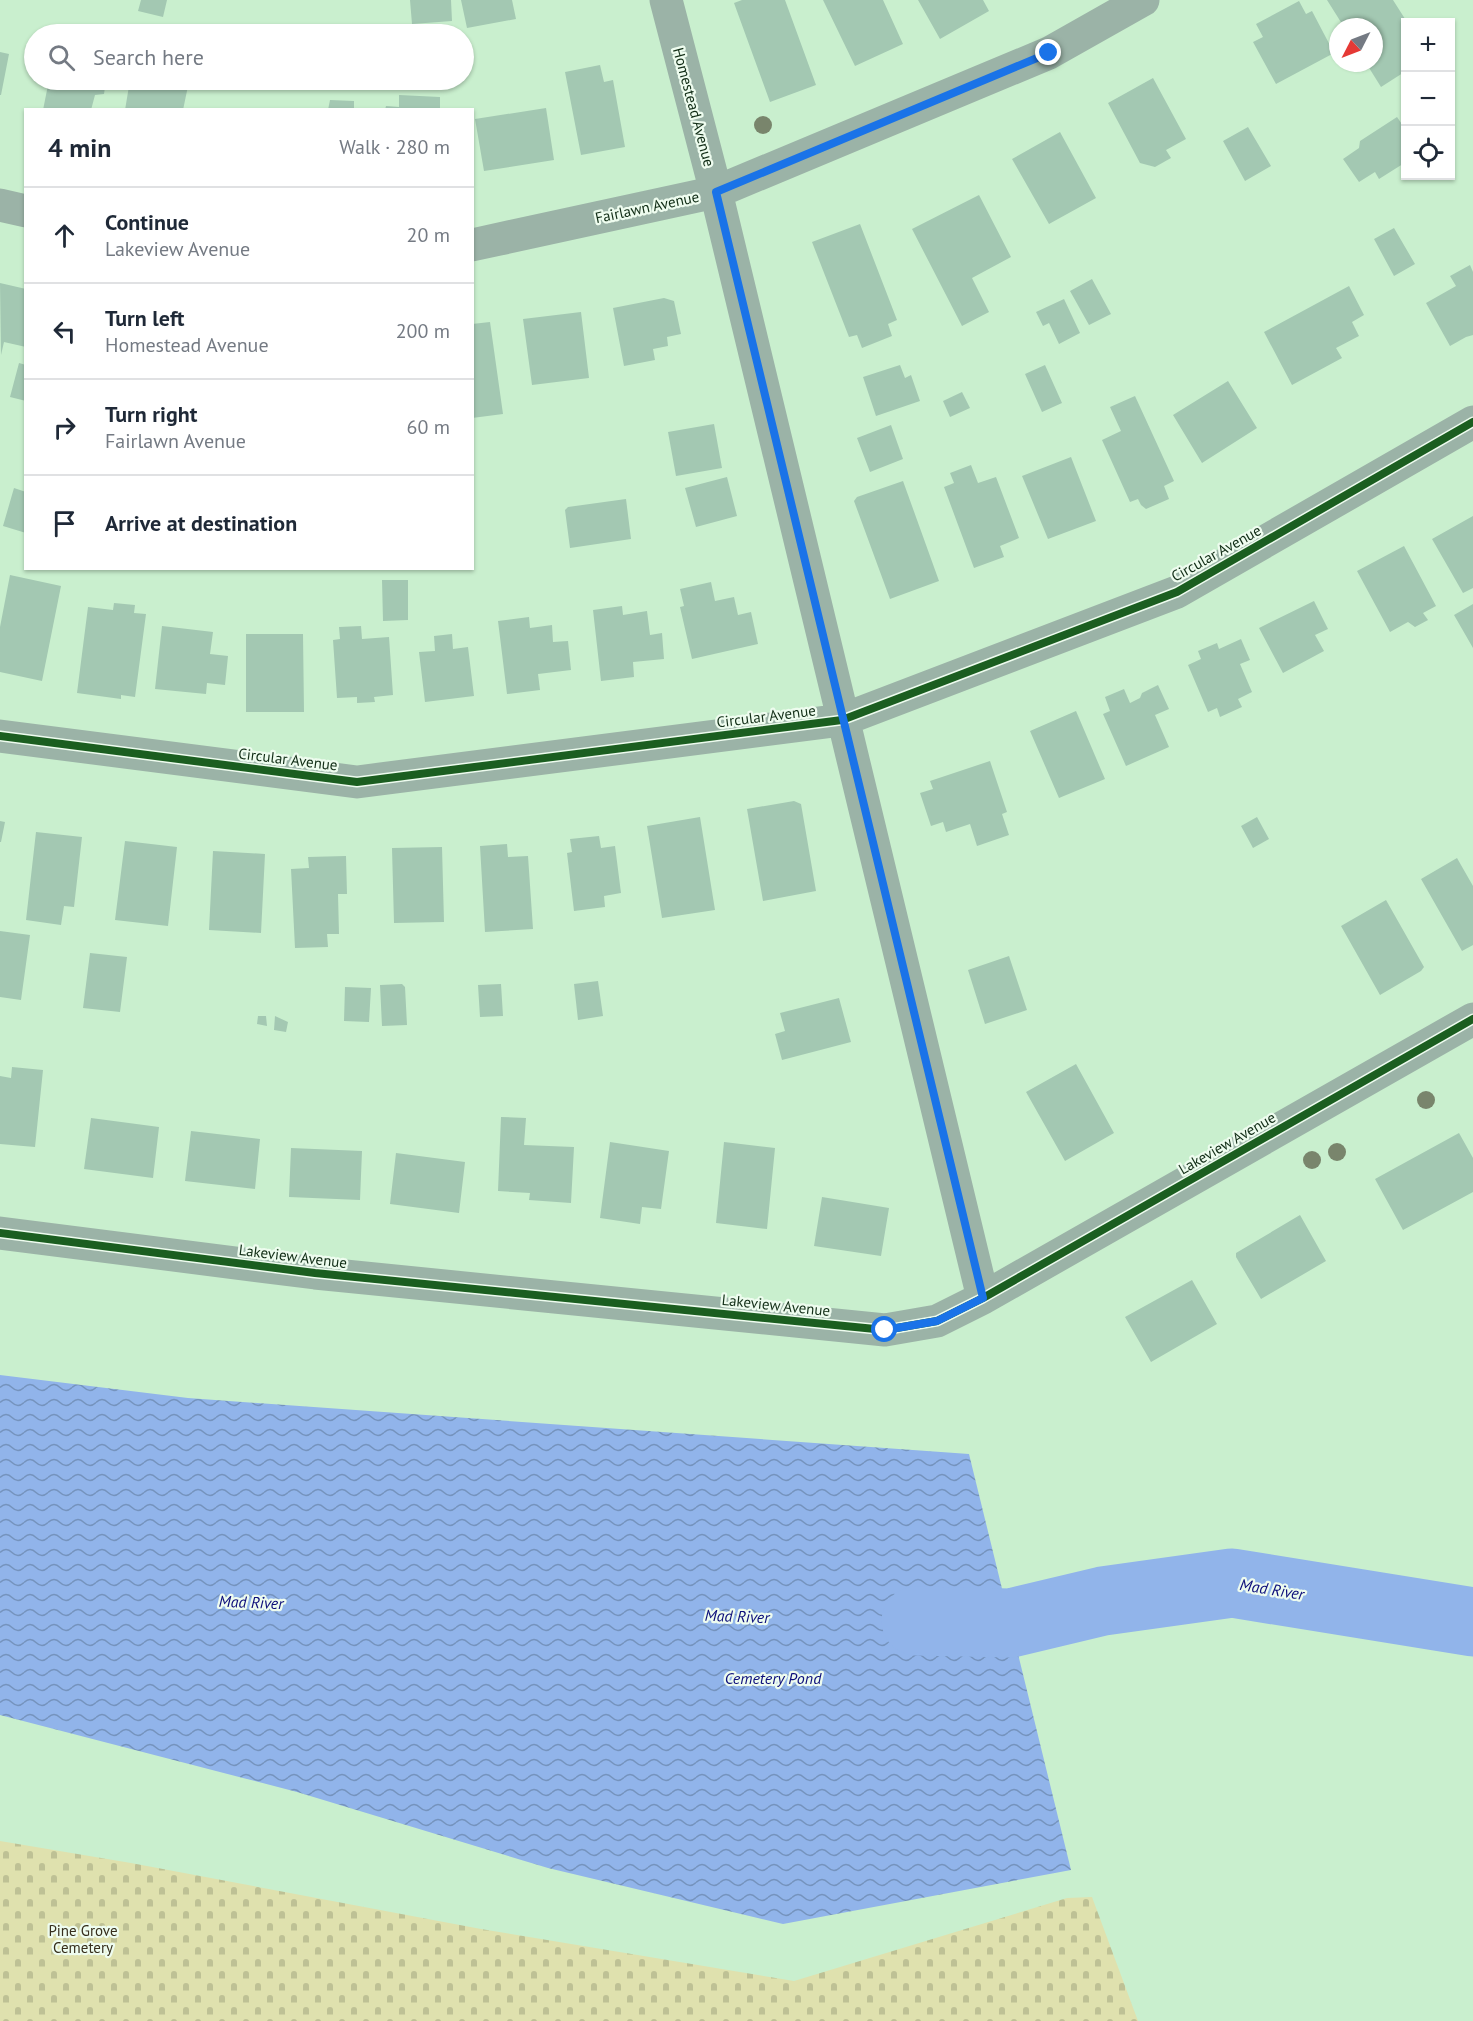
<!DOCTYPE html>
<meta charset="utf-8">
<style>
:root{--surface:#fff;--page:#f6f6f7;--text:#1f2937;--muted:#747a83;--line:#e0e1e3}
body{margin:0;font-family:"PT Sans",sans-serif;background:var(--page);color:var(--text)}
.controls{position:absolute;right:18px;top:18px;display:grid;overflow:hidden;border-radius:0px;box-shadow:0 2px 4px #0004}
.controls button{width:54px;height:54px;display:grid;place-items:center;padding:0;border:0;border-bottom:2px solid var(--line);background:var(--surface);color:var(--text);font:30px sans-serif}
.compass{position:absolute;left:1329px;top:18px;width:54px;height:54px;border-radius:50%;background:var(--surface);box-shadow:0 2px 4px #0004;rotate:228deg}
.stop{position:absolute;width:18px;height:18px;margin:-14px;border:4px solid #1a73e8;border-radius:50%;background:#fff}
.stop.end{background:#1a73e8;border-color:#fff;box-shadow:0 2px 6px #0008}
.list{margin:0;padding:0;list-style:none}
h2{display:flex;justify-content:space-between;align-items:center;height:78px;margin:0;padding:0 24px;font-size:26px}
h2 small{font-size:20px;font-weight:400;color:var(--muted)}
.list li{display:grid;grid-template-columns:39px 1fr auto;gap:18px;align-items:center;box-sizing:border-box;height:96px;padding:0 24px;border-top:2px solid var(--line)}
.list b{display:block;font-size:22px;white-space:nowrap}
.list p{margin:0;font-size:20px;white-space:nowrap;color:var(--muted)}
.list em{font-size:20px;font-style:normal;color:var(--muted)}
.icon{flex:none;width:33px;height:33px;fill:none;stroke:currentColor;stroke-width:2;stroke-linecap:round;stroke-linejoin:round}
.map{position:relative;flex:none;width:1473px;height:2021px;overflow:hidden}
.search{position:absolute;background:var(--surface);box-shadow:0 2px 4px #0004;left:24px;top:24px;width:450px;height:66px;display:flex;align-items:center;gap:15px;box-sizing:border-box;padding:0 21px;border-radius:33px;color:var(--muted);font-size:22px}
.panel{position:absolute;background:var(--surface);box-shadow:0 2px 4px #0004;left:24px;top:108px;width:450px;height:462px;border-radius:0px}
.map>svg:first-child{display:block}
</style>
<div class="map">
<svg width="1473" height="2021" viewBox="0 0 1473 2021">
<defs>
<pattern id="cemetery-stones" width="16" height="16" patternUnits="userSpaceOnUse" patternTransform="scale(1.5)"><rect width="16" height="16" fill="#dfe1ae"/><path d="M2 7V4a2 2 0 0 1 4 0v3zM10 15v-3a2 2 0 0 1 4 0v3z" fill="#bec195"/></pattern>
<pattern id="water-waves" width="16" height="10" patternUnits="userSpaceOnUse" patternTransform="scale(1.5)"><rect width="16" height="10" fill="#91b4ea"/><path d="M0 5q4-4 8 0t8 0" fill="none" stroke="#7593bd"/></pattern>
</defs>
<rect width="100%" height="100%" fill="#c9efce"/>
<path fill="url(#cemetery-stones)" d="M0,1841L131,1863L481,1929L794,1981L1067,1898L1092,1897L1138,2021H0Z"/>
<path fill="url(#water-waves)" d="M0,1375L188,1398L969,1454L1071,1870L783,1924L548,1868L297,1792L0,1715Z"/>
<g fill="none" stroke-linecap="round" stroke-linejoin="round">
<path stroke="#91b4ea" stroke-width="69" d="M916,1621L1011,1623L1103,1601L1232,1583L1473,1622"/>
</g>
<path fill="#a3c8b2" d="M141,0H167L163,17L138,11Z
M410,0H451L452,21L412,24Z
M461,0H512L516,19L467,28Z
M742,0H785L816,85L770,102L734,3Z
M823,0H883L903,44L855,66Z
M918,0H983L989,11L940,39Z
M1327,0H1393L1407,22L1406,71L1381,87L1366,63H1374V27H1344Z
M1299,1L1306,14L1312,11L1334,53L1276,84L1253,42L1263,37L1256,24Z
M0,52L9,54L1,95H0Z
M600,65L604,82L613,80L625,147L581,155L565,72Z
M1153,78L1186,139L1166,150L1171,158L1155,167L1140,163L1108,103Z
M49,80H106L104,94L95,95L91,110H43Z
M130,80H155L188,86L183,110H125Z
M399,95L440,97V110H385L386,106L399,107Z
M330,100L354,101V110H328Z
M546,108L554,160L484,171L475,119Z
M1397,117L1406,130V162L1379,179L1375,172L1359,182L1343,159L1359,148L1360,141Z
M1248,127L1271,166L1245,181L1223,141Z
M1060,132L1096,198L1049,224L1012,159Z
M979,195L1011,257L972,278L989,312L962,326L912,229Z
M860,224L897,320L888,324L892,336L862,348L857,335L849,337L812,242Z
M1394,228L1415,264L1394,276L1374,239Z
M1470,265L1473,272V335L1466,337L1450,346L1426,303L1456,286L1450,276Z
M1092,279L1111,314L1089,325L1070,291Z
M0,283L26,289V347L4,342L1,355Z
M1349,286L1364,315L1352,322L1359,336L1336,348L1342,358L1292,385L1264,332Z
M664,298L674,301L681,334L667,337L668,346L653,349L655,360L624,366L613,308Z
M1064,299L1080,333L1059,344L1049,323L1043,326L1036,312Z
M581,312L589,378L532,385L523,319Z
M490,322L503,414L472,418V324Z
M19,363L26,365V401L10,397Z
M900,365L905,378L911,375L920,401L876,416L863,377Z
M1045,365L1062,403L1042,412L1025,374Z
M1228,381L1257,428L1202,463L1173,415Z
M962,392L970,408L950,417L943,401Z
M1135,396L1174,481L1164,486L1169,499L1146,509L1141,505L1138,499L1130,502L1102,440L1121,431L1110,407Z
M714,424L722,468L676,476L668,432Z
M891,425L903,459L870,472L857,438Z
M1071,457L1096,521L1048,539L1022,476Z
M971,465L978,483L996,477L1019,538L1000,546L1004,557L974,568L944,487L954,483L950,473Z
M727,477L737,516L696,527L685,488Z
M903,481L939,581L890,599L854,501L857,497Z
M14,488L26,492V533L3,526Z
M626,499L631,539L570,548L565,510L568,507Z
M1473,516V588L1463,593L1432,539Z
M1404,546L1436,606L1423,613L1428,620L1415,627L1408,622L1390,632L1357,571Z
M10,575L61,586L42,681L0,672V627Z
M382,580H408V620L383,621Z
M711,582L715,601L734,597L738,615L751,612L758,644L692,659L680,607L684,606L680,589Z
M1314,601L1328,629L1315,635L1324,651L1283,673L1259,628Z
M114,603L135,605L134,613L146,614L135,697L121,695V699L77,693L88,607L113,610Z
M1473,604V648L1454,615Z
M622,606L623,615L647,611L650,635L662,633L664,659L633,662L634,677L601,681L593,610Z
M529,617L530,628L552,625L553,642L568,641L571,670L538,674L540,690L507,694L498,621Z
M162,626L213,632L210,654L228,656L225,685L207,683L206,694L155,689Z
M361,626L362,639L389,637L393,695L374,697L375,702L357,703V697L337,698L333,640L340,639L339,627Z
M246,634H303L304,712H246Z
M452,634L453,649L468,647L474,696L425,702L419,652L435,651L434,636Z
M1241,639L1250,660L1240,664L1252,692L1238,699L1242,707L1220,717L1217,708L1208,712L1188,665L1201,659L1198,651L1217,643L1219,649Z
M1158,685L1169,709L1155,715L1169,747L1126,766L1103,714L1110,711L1105,697L1124,689L1130,703L1140,698L1142,693Z
M1076,711L1105,779L1059,798L1030,731Z
M990,761L1007,812L1002,814L1009,835L977,846L970,824L946,832L943,822L931,826L920,793L933,789L930,781Z
M794,801L801,804L816,891L763,901L747,809Z
M700,817L715,910L662,918L647,826Z
M1257,817L1269,839L1253,848L1241,826Z
M0,821L5,822L1,842H0Z
M36,832L82,837L74,907L64,906L61,925L26,920Z
M599,836L601,848L615,846L621,893L604,896L605,907L574,911L567,853L572,852L570,839Z
M125,841L177,847L168,926L115,920Z
M507,844L508,857L528,856L533,929L485,932L480,846Z
M442,847L444,922L394,923L392,848Z
M213,851L265,854L261,933L209,930Z
M346,856L347,894H338L339,934H327L328,947L295,948L291,869L309,868L308,857Z
M1457,858L1473,886V945L1462,951L1421,879Z
M1386,900L1424,967L1421,971L1380,995L1341,926Z
M0,931L30,935L21,1000L0,997Z
M90,953L127,957L120,1012L83,1008Z
M1009,956L1027,1010L985,1024L968,970Z
M598,981L603,1016L578,1020L574,984Z
M402,984L405,987L407,1025L382,1026L380,985Z
M501,984L503,1016L480,1017L478,985Z
M345,987L371,988L369,1022L344,1021Z
M839,998L851,1042L782,1060L775,1034L785,1031L780,1013Z
M258,1016H266L267,1026L257,1024Z
M275,1016L288,1022L286,1032L274,1030Z
M1076,1064L1114,1133L1065,1161L1026,1092Z
M12,1067L43,1070L35,1147L0,1144V1076L11,1078Z
M501,1117L526,1118L524,1145L574,1147L571,1203L529,1200L530,1193L498,1191Z
M91,1118L159,1127L153,1178L84,1169Z
M191,1131L260,1139L255,1189L185,1181Z
M1459,1133L1473,1158V1192L1403,1230L1375,1179Z
M610,1142L669,1151L661,1209L642,1207L640,1224L600,1218Z
M724,1142L775,1148L767,1229L716,1223Z
M291,1148L362,1151L360,1200L289,1197Z
M396,1153L465,1162L459,1213L390,1204Z
M822,1197L889,1208L881,1256L814,1246Z
M1300,1215L1326,1261L1261,1299L1236,1257V1253Z
M1192,1280L1217,1324L1151,1362L1125,1317Z"/>
<g fill="none" stroke-linecap="round" stroke-linejoin="round">
<path stroke="#9bb3a7" stroke-width="33" d="M666,0L716,192L983,1298
M0,205L26,211
M472,245L716,192L1049,53L1143,0
M0,736L357,782L842,720L1177,592L1473,422
M0,1233L315,1273L885,1330L937,1321L983,1298L1473,1019"/>
<g stroke="#eefcef" stroke-width="11">
<path id="cycleway" d="M0,736L357,782L842,720L1177,592L1473,422
M0,1233L315,1273L885,1330L937,1321L983,1298L1473,1019"/>
</g>
<use href="#cycleway" stroke="#1b5e20" stroke-width="8"/>
</g>
<g fill="#79856c">
<circle cx="763" cy="125" r="9"/>
<circle cx="1426" cy="1100" r="9"/>
<circle cx="1337" cy="1152" r="9"/>
<circle cx="1312" cy="1160" r="9"/>
</g>
<g fill="none" stroke-linecap="round" stroke-linejoin="round">
<path stroke="#1a73e8" stroke-width="8" d="M885,1330L937,1321L983,1298L716,192L1049,53"/>
</g>
<g text-anchor="middle" dominant-baseline="central" stroke-width="4.5" stroke-linejoin="round" paint-order="stroke">
<g font-size="15" fill="#112d16" stroke="#eefcef">
<text transform="translate(694 107) rotate(75)">Homestead Avenue</text>
<text transform="translate(647 207) rotate(-12)">Fairlawn Avenue</text>
<text transform="translate(1216 553) rotate(-29)">Circular Avenue</text>
<text transform="translate(766 716) rotate(-7)">Circular Avenue</text>
<text transform="translate(288 759) rotate(7)">Circular Avenue</text>
<text transform="translate(1227 1143) rotate(-30)">Lakeview Avenue</text>
<text transform="translate(293 1256) rotate(7)">Lakeview Avenue</text>
<text transform="translate(776 1305) rotate(6)">Lakeview Avenue</text>
</g>
<g font-size="15" fill="#372f1c" stroke="#eefcef">
<text x="83" y="1930">Pine Grove<tspan x="83" dy="17">Cemetery</tspan></text>
</g>
<g font-size="16" font-style="italic" fill="#0c0e7a" stroke="#eefcef">
<text transform="translate(1272 1589) rotate(9)">Mad River</text>
<text transform="translate(251 1602) rotate(2)">Mad River</text>
<text transform="translate(737 1616) rotate(2)">Mad River</text>
<text x="773" y="1678">Cemetery Pond</text>
</g>
</g>
</svg>
<div class="controls">
<button>+</button>
<button>−</button>
<button><svg class="icon" aria-label="locate" viewBox="0 0 24 24"><circle cx="12" cy="12" r="6"/><path d="M12 2v4M12 18v4M2 12h4M18 12h4"/></svg></button>
</div>
<svg class="compass" viewBox="-18 -18 36 36"><path d="M0-13l5 13h-10z" fill="#e53935"/><path d="M0 13l5-13h-10z" fill="#747a83"/></svg>
<div class="stop" style="left:885px;top:1330px"></div>
<div class="stop end" style="left:1049px;top:53px"></div>
<div class="search"><svg class="icon" aria-label="search" viewBox="0 0 24 24"><circle cx="10" cy="10" r="6"/><path d="M15 15l6 6"/></svg>Search here</div>
<section class="panel">
<h2>4 min<small>Walk · 280 m</small></h2>
<ul class="list">
<li><svg class="icon" aria-label="ahead" viewBox="0 0 24 24"><path d="M12 20V5M6 11l6-6 6 6"/></svg><div><b>Continue</b><p>Lakeview Avenue</p></div><em>20 m</em></li>
<li><svg class="icon" aria-label="left" viewBox="0 0 24 24"><path d="M17 20v-9H6M10 6l-5 5 5 5"/></svg><div><b>Turn left</b><p>Homestead Avenue</p></div><em>200 m</em></li>
<li><svg class="icon" aria-label="right" viewBox="0 0 24 24"><path d="M7 20v-9h11M14 6l5 5-5 5"/></svg><div><b>Turn right</b><p>Fairlawn Avenue</p></div><em>60 m</em></li>
<li><svg class="icon" aria-label="arrive" viewBox="0 0 24 24"><path d="M6 21V4h12l-3 4 3 4H6"/></svg><div><b>Arrive at destination</b></div></li>
</ul>
</section>
</div>
